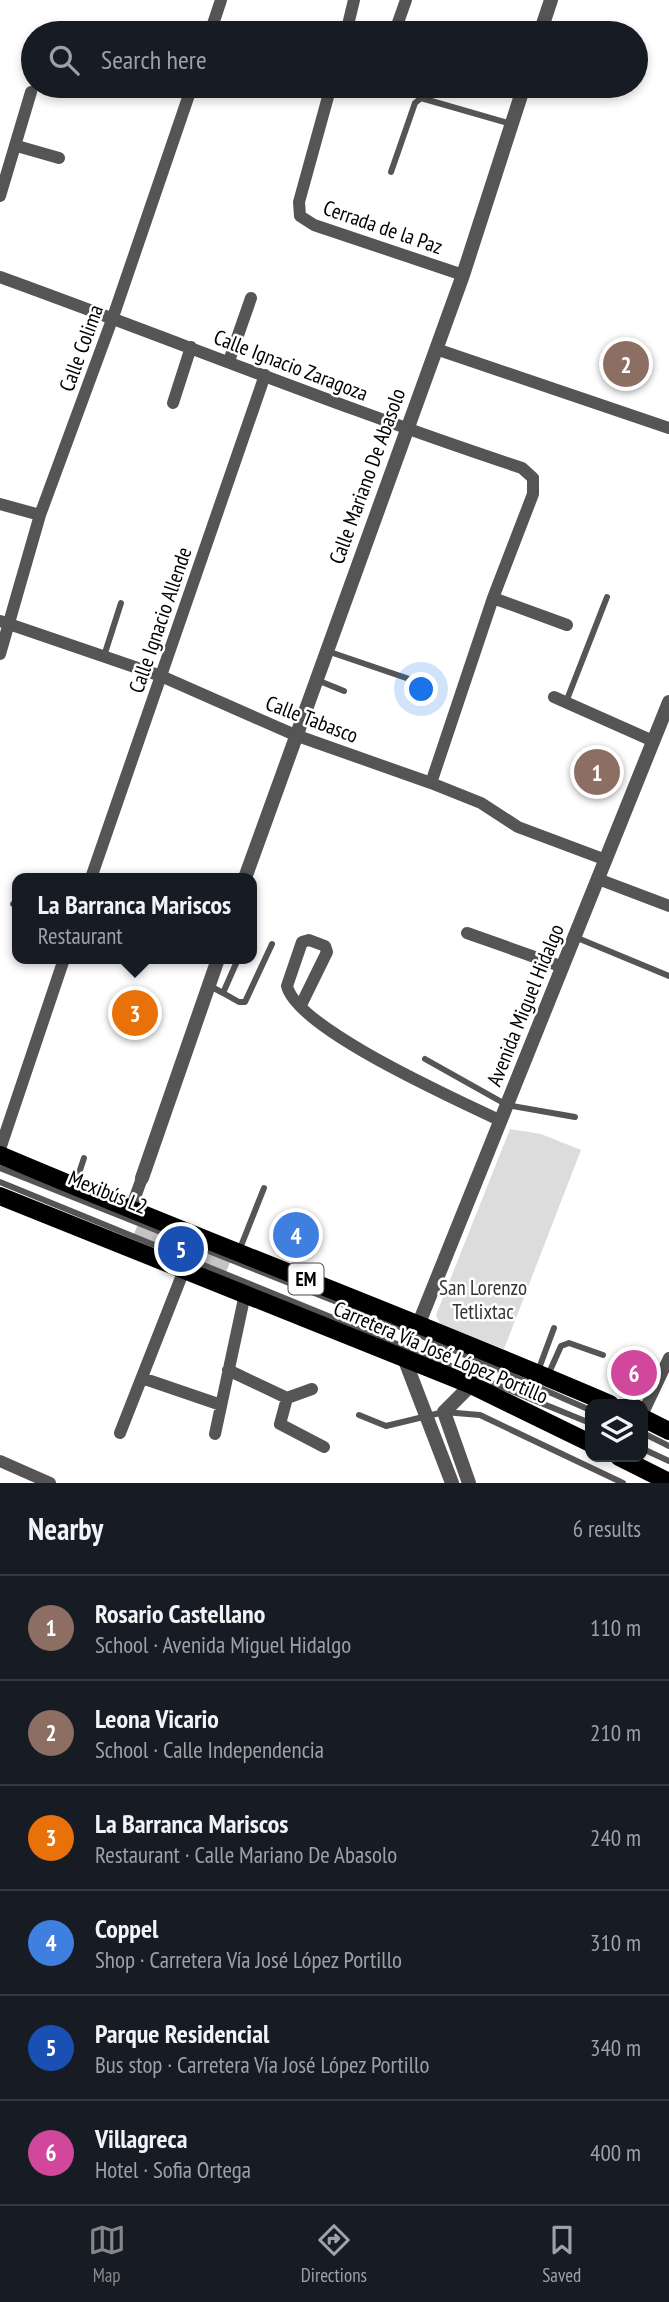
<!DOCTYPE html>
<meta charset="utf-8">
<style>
:root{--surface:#171b24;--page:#20242c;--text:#f1f3f6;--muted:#9ea1a6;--line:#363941;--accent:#858687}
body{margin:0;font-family:"PT Sans Narrow",sans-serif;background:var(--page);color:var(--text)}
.controls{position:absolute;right:21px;bottom:21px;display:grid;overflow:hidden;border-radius:14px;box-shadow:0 4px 10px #0003}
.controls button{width:63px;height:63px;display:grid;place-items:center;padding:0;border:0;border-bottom:2px solid var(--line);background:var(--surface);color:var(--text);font:35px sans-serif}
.you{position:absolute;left:422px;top:690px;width:24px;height:24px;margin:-18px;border:5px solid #fff;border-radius:50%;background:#1a73e8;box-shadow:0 0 0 10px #1a73e833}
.badge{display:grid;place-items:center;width:46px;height:46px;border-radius:50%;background:var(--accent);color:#fff;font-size:23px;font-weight:700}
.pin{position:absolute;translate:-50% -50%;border:4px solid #fff;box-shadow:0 2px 7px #0006}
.popup{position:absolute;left:12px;top:873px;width:245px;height:91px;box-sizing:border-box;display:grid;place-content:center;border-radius:14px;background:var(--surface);filter:drop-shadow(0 2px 5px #0005);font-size:23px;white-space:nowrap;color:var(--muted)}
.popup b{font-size:26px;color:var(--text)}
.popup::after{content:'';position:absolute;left:50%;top:100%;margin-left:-14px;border:14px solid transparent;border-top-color:var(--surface)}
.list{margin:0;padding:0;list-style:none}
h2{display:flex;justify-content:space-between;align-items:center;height:91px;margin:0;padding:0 28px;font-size:30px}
h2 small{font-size:23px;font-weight:400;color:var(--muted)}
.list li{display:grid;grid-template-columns:46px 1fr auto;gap:21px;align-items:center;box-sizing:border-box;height:105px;padding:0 28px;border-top:2px solid var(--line)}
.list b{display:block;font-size:26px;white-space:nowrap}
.list p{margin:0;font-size:23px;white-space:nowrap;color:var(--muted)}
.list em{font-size:23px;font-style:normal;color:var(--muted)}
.icon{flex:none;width:38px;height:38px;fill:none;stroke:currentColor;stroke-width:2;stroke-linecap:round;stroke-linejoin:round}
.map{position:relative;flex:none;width:669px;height:1483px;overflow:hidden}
.search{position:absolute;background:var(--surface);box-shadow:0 4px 10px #0003;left:21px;right:21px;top:21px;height:77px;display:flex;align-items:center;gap:18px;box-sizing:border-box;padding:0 24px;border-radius:38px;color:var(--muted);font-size:26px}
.sheet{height:721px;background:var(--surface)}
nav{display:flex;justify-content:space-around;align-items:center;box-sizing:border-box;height:98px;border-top:2px solid var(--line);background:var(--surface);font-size:19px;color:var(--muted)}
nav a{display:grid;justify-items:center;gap:4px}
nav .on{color:var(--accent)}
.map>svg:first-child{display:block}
</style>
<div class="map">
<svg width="669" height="1483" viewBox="0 0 669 1483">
<rect width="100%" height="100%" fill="#fff"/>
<path fill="#dcdcdc" d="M510,1129L541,1134L581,1150L504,1349L440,1324L436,1315Z"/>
<path fill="#c4c4c4" d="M138,1224L177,1239L173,1250L134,1234Z
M188,1243L231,1260L226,1272L183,1255Z"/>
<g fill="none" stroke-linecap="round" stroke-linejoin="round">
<path stroke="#555" stroke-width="6" d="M391,172L415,103L421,98L511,124
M327,651L418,682
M104,656L121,603
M317,680L344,691
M566,702L607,597
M13,904L18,905
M575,937L669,976
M210,986L223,993L238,959
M223,993L239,1002H245L272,944
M425,1059L507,1105L575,1117
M0,1168L415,1333L590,1410
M0,1182L590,1423
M75,1185L84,1158
M239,1251L264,1188
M538,1371L554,1328
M548,1375L561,1346L569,1343L603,1355
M359,1415L386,1426L444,1412L480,1415L623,1483
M643,1433L669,1446
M643,1449L669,1461"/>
<path stroke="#555" stroke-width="12" d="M395,31L406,0
M210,33L221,0
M346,33L354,0
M331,86L299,202L300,216L314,225L463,275
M17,146L59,158
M0,196L31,92
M0,277C174,340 346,410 522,468L533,478V494L493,598L431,783
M436,349L669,428
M229,361L251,298
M173,403L191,347
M0,504L40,515
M493,598L567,625
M0,621L161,676L295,735L431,783L481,803L518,827L606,860
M0,654L40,515L113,317L192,86
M554,697L653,741
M91,878L265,375
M598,879L669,906
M467,933L563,967
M301,1005L327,952L325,946L309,940L302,942L287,986C297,1029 458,1100 501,1121
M0,1149L64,959
M130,1211L142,1178
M228,1370L287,1398L312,1389
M142,1378L221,1405
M287,1398L280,1424L324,1447
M643,1413L669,1358
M120,1433L184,1270
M215,1434L245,1294
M0,1461L50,1483"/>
<path stroke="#555" stroke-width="14" d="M540,33L551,0
M245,878L463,275L524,86
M142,1178L218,959
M419,1323L669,702
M404,1358L452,1483
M469,1483L444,1412L471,1385"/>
<path stroke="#000" stroke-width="18" d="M0,1155C202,1241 408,1317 610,1404
M0,1196L471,1385L590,1443
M643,1418L669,1431
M619,1457L669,1482"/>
</g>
<g text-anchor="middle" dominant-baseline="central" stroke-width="5" stroke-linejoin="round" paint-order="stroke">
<rect fill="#fff" stroke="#4c4c4c" stroke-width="2" x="288.5" y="1263.5" width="35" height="31" rx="5"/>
<g font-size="19" font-weight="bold" fill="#000">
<text x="306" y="1279">EM</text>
</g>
<g font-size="21" fill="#000" stroke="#fff">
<text transform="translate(383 227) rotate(19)">Cerrada de la Paz</text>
<text transform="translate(81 348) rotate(-70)">Calle Colima</text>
<text transform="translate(291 365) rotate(21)">Calle Ignacio Zaragoza</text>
<text transform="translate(367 476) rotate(-70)">Calle Mariano De Abasolo</text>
<text transform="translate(160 620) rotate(-71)">Calle Ignacio Allende</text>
<text transform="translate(312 719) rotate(21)">Calle Tabasco</text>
<text transform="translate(525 1005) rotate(-68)">Avenida Miguel Hidalgo</text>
<text transform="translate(108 1192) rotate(22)">Mexibús L2</text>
<text transform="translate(441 1352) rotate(23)">Carretera Vía José López Portillo</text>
</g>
<g font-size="21" fill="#333" stroke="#fff">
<text x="483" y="1287">San Lorenzo<tspan x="483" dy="24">Tetlixtac</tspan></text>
</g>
</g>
</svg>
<div class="controls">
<button><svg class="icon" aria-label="layers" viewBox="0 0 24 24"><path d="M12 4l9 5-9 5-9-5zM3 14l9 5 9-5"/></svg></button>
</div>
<div class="you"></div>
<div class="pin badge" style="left:597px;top:772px;background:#8d6e63">1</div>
<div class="pin badge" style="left:626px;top:364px;background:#8d6e63">2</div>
<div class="pin badge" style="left:135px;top:1013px;background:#e8710a">3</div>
<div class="popup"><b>La Barranca Mariscos</b>Restaurant</div>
<div class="pin badge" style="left:296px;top:1235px;background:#3f7fe0">4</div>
<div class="pin badge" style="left:181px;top:1249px;background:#1a4fb4">5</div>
<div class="pin badge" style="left:634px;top:1373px;background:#d1479c">6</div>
<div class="search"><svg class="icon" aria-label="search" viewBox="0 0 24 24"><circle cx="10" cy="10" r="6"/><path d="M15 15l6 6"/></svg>Search here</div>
</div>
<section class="sheet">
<h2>Nearby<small>6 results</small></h2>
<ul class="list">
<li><span class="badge" style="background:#8d6e63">1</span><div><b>Rosario Castellano</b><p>School · Avenida Miguel Hidalgo</p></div><em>110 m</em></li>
<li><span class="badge" style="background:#8d6e63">2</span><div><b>Leona Vicario</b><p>School · Calle Independencia</p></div><em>210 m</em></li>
<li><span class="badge" style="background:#e8710a">3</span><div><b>La Barranca Mariscos</b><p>Restaurant · Calle Mariano De Abasolo</p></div><em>240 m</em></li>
<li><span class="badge" style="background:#3f7fe0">4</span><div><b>Coppel</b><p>Shop · Carretera Vía José López Portillo</p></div><em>310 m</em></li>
<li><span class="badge" style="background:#1a4fb4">5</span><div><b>Parque Residencial</b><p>Bus stop · Carretera Vía José López Portillo</p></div><em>340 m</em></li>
<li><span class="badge" style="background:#d1479c">6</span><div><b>Villagreca</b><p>Hotel · Sofia Ortega</p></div><em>400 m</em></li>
</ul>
</section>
<nav>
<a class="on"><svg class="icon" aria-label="map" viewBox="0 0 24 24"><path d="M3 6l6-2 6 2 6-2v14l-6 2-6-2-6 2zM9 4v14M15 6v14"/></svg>Map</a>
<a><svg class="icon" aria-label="directions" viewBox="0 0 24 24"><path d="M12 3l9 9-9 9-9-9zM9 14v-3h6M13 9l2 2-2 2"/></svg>Directions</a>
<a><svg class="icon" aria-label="saved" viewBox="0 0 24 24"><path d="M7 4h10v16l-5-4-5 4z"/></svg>Saved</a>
</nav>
